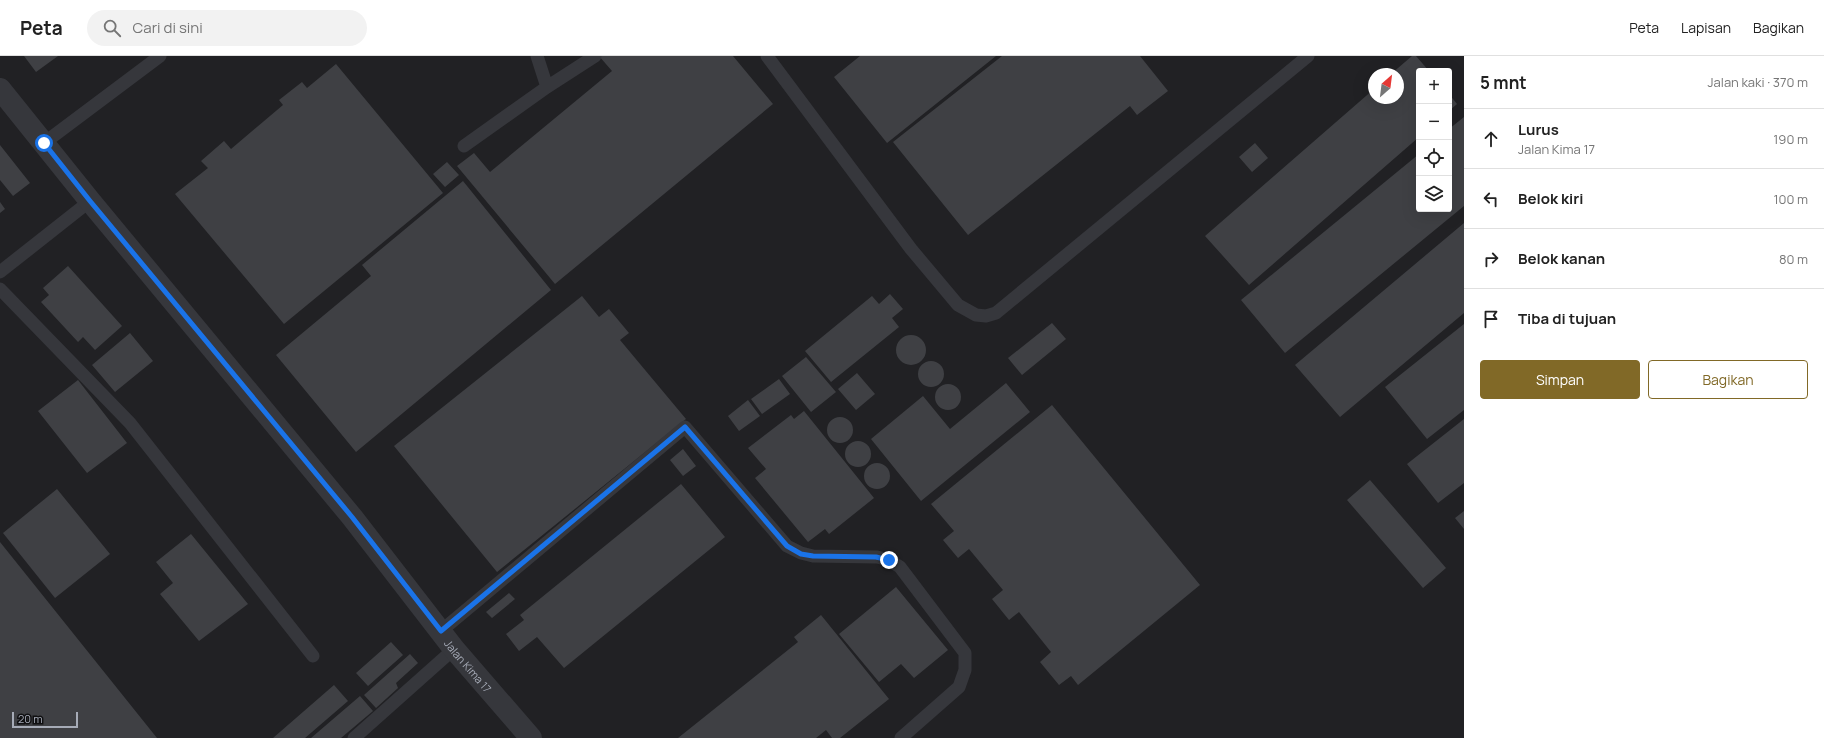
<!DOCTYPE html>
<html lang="id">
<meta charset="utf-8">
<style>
:root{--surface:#fff;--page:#f2f2f2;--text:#222;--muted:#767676;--line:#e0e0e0;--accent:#816927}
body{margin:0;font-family:Manrope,sans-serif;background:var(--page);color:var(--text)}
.controls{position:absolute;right:12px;top:12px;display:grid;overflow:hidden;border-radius:4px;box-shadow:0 4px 16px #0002}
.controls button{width:36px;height:36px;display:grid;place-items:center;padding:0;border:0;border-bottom:1px solid var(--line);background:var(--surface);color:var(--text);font:20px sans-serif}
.compass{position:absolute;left:1368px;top:12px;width:36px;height:36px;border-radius:50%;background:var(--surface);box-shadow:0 4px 16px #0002;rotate:28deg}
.scale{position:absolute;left:12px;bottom:10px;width:66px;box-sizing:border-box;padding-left:4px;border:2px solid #a6abb7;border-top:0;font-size:11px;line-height:14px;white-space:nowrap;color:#a6abb7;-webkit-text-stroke:3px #101012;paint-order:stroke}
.stop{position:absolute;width:12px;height:12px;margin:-9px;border:3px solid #1a73e8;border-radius:50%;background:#fff}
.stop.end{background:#1a73e8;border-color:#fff;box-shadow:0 1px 4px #0008}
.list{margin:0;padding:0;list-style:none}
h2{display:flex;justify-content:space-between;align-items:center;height:52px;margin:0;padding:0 16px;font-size:17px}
h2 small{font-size:13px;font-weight:400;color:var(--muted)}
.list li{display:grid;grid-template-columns:26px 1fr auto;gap:12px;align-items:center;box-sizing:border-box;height:60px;padding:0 16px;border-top:1px solid var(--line)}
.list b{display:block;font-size:15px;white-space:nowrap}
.list p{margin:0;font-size:13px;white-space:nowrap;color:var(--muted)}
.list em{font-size:13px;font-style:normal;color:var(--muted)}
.actions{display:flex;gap:8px;padding:12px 16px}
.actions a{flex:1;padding:9px 0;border:1px solid var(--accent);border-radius:4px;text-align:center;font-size:14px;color:var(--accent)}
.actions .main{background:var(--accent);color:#fff}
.icon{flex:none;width:22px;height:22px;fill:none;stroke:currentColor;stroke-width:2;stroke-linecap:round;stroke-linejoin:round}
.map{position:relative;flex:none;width:1464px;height:682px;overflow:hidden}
header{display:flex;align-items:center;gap:24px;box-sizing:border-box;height:56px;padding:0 20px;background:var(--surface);border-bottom:1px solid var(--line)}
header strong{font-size:19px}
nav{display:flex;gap:22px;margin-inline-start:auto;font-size:14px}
.search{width:280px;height:36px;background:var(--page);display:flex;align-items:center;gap:10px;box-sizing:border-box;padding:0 14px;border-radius:22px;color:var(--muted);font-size:15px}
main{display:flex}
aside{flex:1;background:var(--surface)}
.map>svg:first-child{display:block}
</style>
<header>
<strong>Peta</strong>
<div class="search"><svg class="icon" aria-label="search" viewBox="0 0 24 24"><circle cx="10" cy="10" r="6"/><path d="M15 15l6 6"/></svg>Cari di sini</div>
<nav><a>Peta</a><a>Lapisan</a><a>Bagikan</a></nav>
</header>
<main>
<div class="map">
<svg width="1464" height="682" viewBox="0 0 1464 682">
<rect width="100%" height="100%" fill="#151517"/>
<path fill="#212124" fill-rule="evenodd" d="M0,0H1464V682H0ZM1419,15H1449V153H1419ZM1374,18H1398V42H1374Z"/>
<path fill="#3f4044" d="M24,0H58L36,16Z
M599,0H733L773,48L555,228L457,110L474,97L490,116L612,15Z
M860,0H996L887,87L834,21Z
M1002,0H1140L1168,35L1137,59L1130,50L968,179L893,86Z
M1412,0H1416L1429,15H1419V81L1249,229L1205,180L1374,33V42H1398V18H1391Z
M336,8L443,137L284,268L175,138L208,112L201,105L224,85L231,93L283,49L279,44L302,26L307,32Z
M1449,38L1457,48L1449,55Z
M1464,61V150L1285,297L1241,244L1419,98V153H1449V73Z
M1255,87L1268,102L1252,116L1239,101Z
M0,89L30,127L13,140L0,124Z
M447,106L459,119L445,131L433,118Z
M463,125L551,234L356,396L276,299L371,220L362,209Z
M0,146L5,153L0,157Z
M1464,167V257L1340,361L1295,309Z
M68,210L122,270L95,294L83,281L78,286L41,246L49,239L43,232Z
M890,238L903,253L892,262L899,271L831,326L805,295L872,240L879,248Z
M582,240L599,261L609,253L629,277L620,284L686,363L497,516L394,390Z
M1052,267L1066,283L1022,319L1008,302Z
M1464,268V354L1427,383L1385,331Z
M130,277L153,305L115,336L92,309Z
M896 294a15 15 0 1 1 30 0a15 15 0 1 1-30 0Z
M806,301L836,336L811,356L782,320Z
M918 318a13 13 0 1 1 26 0a13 13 0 1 1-26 0Z
M857,317L875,338L856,354L838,333Z
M779,323L790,338L762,358L751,343Z
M78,324L127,387L87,417L38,355Z
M1006,327L1030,356L921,445L871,383L923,340L950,373Z
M935 341a13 13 0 1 1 26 0a13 13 0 1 1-26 0Z
M748,344L760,360L739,375L728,360Z
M1052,349L1200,529L1078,629L1071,620L1059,629L1040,606L1051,596L1019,556L1009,564L992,543L1003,534L969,493L958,502L943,484L954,475L931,448Z
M804,355L874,442L829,478L825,473L808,486L755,422L766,413L748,392L791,359L794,363Z
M827 374a13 13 0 1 1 26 0a13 13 0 1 1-26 0Z
M1464,363V427L1438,447L1407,408Z
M845 398a13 13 0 1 1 26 0a13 13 0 1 1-26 0Z
M683,393L696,410L683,420L670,404Z
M864 420a13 13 0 1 1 26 0a13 13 0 1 1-26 0Z
M1370,424L1446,512L1423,532L1347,444Z
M681,428L725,481L564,612L537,581L519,595L506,578L524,564L520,559Z
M57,433L110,498L55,542L3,477Z
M1464,455V473L1455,462Z
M191,478L248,548L199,585L160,538L173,527L156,506Z
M0,486L157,682H0Z
M896,531L948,594L914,622L901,608L879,626L839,578Z
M509,537L515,543L492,562L486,556Z
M821,559L889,643L840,682H832L826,674L816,682H678L798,586L794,581Z
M391,586L403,599L368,630L356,617Z
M410,598L418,607L396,627L398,632L376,652L364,639Z
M334,629L348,645L305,682H273Z
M360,640L373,655L341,682H311Z"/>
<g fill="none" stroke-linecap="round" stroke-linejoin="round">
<path stroke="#36373c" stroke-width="13" d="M537,0L547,31L595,0
M767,0L911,193L958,249L976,259L986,260L996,257L1308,0
M44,87L160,0
M464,90L547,31
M0,216L90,145
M0,233L130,367L313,600
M441,575L685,371L787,490L801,497L813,500L877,501L889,504L900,511L965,597V614L959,631L901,682
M354,682L454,593"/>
<path stroke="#36373c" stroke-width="22" id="s1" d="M0,33L90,145L352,461L454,593L531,682"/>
</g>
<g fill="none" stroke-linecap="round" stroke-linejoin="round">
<path stroke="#1a73e8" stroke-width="5" d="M44,87L90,145L352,461L441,575L685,371L787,490L801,498L813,500L876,501L889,504"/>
</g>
<g text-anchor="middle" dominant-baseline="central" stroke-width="3.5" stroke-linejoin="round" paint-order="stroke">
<g font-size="11" fill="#a6abb7" stroke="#101012">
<text stroke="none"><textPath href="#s1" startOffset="743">Jalan Kima 17</textPath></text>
</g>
</g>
</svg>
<div class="controls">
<button>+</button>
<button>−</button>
<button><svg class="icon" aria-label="locate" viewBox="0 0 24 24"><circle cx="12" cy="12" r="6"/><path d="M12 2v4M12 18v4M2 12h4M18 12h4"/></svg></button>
<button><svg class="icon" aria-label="layers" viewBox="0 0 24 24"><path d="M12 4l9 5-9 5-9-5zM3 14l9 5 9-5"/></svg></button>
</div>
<svg class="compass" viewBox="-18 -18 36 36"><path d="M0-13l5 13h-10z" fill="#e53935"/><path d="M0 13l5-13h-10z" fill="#767676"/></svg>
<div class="scale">20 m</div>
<div class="stop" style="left:44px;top:87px"></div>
<div class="stop end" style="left:889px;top:504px"></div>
</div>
<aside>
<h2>5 mnt<small>Jalan kaki · 370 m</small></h2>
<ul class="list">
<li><svg class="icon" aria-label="ahead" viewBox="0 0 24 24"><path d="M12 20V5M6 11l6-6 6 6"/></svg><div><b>Lurus</b><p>Jalan Kima 17</p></div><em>190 m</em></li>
<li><svg class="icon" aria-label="left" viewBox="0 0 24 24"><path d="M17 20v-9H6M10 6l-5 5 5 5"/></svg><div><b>Belok kiri</b></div><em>100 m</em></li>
<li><svg class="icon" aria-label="right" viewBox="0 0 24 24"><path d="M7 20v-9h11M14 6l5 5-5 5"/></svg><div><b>Belok kanan</b></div><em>80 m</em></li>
<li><svg class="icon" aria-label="arrive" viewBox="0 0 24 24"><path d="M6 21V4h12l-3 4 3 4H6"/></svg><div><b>Tiba di tujuan</b></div></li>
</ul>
<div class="actions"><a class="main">Simpan</a><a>Bagikan</a></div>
</aside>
</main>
